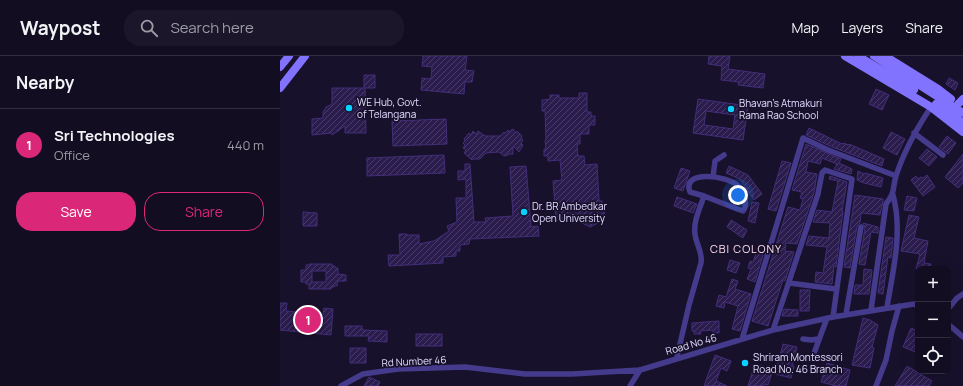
<!DOCTYPE html>
<meta charset="utf-8">
<style>
:root{--surface:#120d21;--page:#1b162a;--text:#f1f3f6;--muted:#9c9ca5;--line:#312d3f;--accent:#db2777}
body{margin:0;font-family:Manrope,sans-serif;background:var(--page);color:var(--text)}
.controls{position:absolute;right:12px;bottom:12px;display:grid;overflow:hidden;border-radius:8px;box-shadow:0 4px 16px #0002}
.controls button{width:36px;height:36px;display:grid;place-items:center;padding:0;border:0;border-bottom:1px solid var(--line);background:var(--surface);color:var(--text);font:20px sans-serif}
.you{position:absolute;left:458px;top:139px;width:14px;height:14px;margin:-10px;border:3px solid #fff;border-radius:50%;background:#1a73e8;box-shadow:0 0 0 6px #1a73e833}
.badge{display:grid;place-items:center;width:26px;height:26px;border-radius:50%;background:var(--accent);color:#fff;font-size:13px;font-weight:700}
.pin{position:absolute;translate:-50% -50%;border:2px solid #fff;box-shadow:0 1px 4px #0006}
.list{margin:0;padding:0;list-style:none}
h2{display:flex;justify-content:space-between;align-items:center;height:52px;margin:0;padding:0 16px;font-size:17px}
h2 small{font-size:13px;font-weight:400;color:var(--muted)}
.list li{display:grid;grid-template-columns:26px 1fr auto;gap:12px;align-items:center;box-sizing:border-box;height:72px;padding:0 16px;border-top:1px solid var(--line)}
.list b{display:block;font-size:15px;white-space:nowrap}
.list p{margin:0;font-size:13px;white-space:nowrap;color:var(--muted)}
.list em{font-size:13px;font-style:normal;color:var(--muted)}
.actions{display:flex;gap:8px;padding:12px 16px}
.actions a{flex:1;padding:9px 0;border:1px solid var(--accent);border-radius:16px;text-align:center;font-size:14px;color:var(--accent)}
.actions .main{background:var(--accent);color:#fff}
.icon{flex:none;width:22px;height:22px;fill:none;stroke:currentColor;stroke-width:2;stroke-linecap:round;stroke-linejoin:round}
.map{position:relative;flex:none;width:683px;height:330px;overflow:hidden}
header{display:flex;align-items:center;gap:24px;box-sizing:border-box;height:56px;padding:0 20px;background:var(--surface);border-bottom:1px solid var(--line)}
header strong{font-size:19px}
nav{display:flex;gap:22px;margin-inline-start:auto;font-size:14px}
.search{width:280px;height:36px;background:var(--page);display:flex;align-items:center;gap:10px;box-sizing:border-box;padding:0 14px;border-radius:16px;color:var(--muted);font-size:15px}
main{display:flex}
aside{flex:1;background:var(--surface)}
.map>svg:first-child{display:block}
</style>
<header>
<strong>Waypost</strong>
<div class="search"><svg class="icon" aria-label="search" viewBox="0 0 24 24"><circle cx="10" cy="10" r="6"/><path d="M15 15l6 6"/></svg>Search here</div>
<nav><a>Map</a><a>Layers</a><a>Share</a></nav>
</header>
<main>
<aside>
<h2>Nearby<small></small></h2>
<ul class="list">
<li><span class="badge">1</span><div><b>Sri Technologies</b><p>Office</p></div><em>440 m</em></li>
</ul>
<div class="actions"><a class="main">Save</a><a>Share</a></div>
</aside>
<div class="map">
<svg width="683" height="330" viewBox="0 0 683 330">
<defs>
<pattern id="building-hatch" width="6" height="6" patternUnits="userSpaceOnUse"><rect width="6" height="6" fill="#2a1c4d"/><path d="M-1 1l2-2M0 6l6-6M5 7l2-2" fill="none" stroke="#493c68"/></pattern>
</defs>
<rect width="100%" height="100%" fill="#18112c"/>
<path fill="url(#building-hatch)" stroke="#432e7a" fill-rule="evenodd" d="M143,0H187L185,14L194,15L192,26H185L184,38L141,34L142,22L151,23L152,11L142,10Z
M429,0H450L448,13L485,18L483,32L458,29L459,26L441,24L442,10L428,8Z
M84,19H95V32H84Z
M669,22L678,27L675,34L666,28Z
M52,32H85L86,77H65V70L52,79V77L32,79V63L43,62V56L46,51L52,48Z
M596,33L609,39L602,54L589,48Z
M299,37H307V56H311V60H315V69H309V78H300V88H297L298,100H304L305,109L317,108L319,145H322L323,155L325,156L320,166L310,171L298,165L294,167L291,165L283,166V163L276,164L273,125L282,124L280,104L268,105V100H264V93H266L265,84H266L265,55H262V44L270,43V39H279V42H299Z
M418,43L468,50L463,84L413,77ZM426,55L455,59L453,73L424,69Z
M166,63L167,88L113,90L112,65Z
M529,72L562,88L563,87L569,89V88L604,103L602,110L550,90L526,79Z
M233,73L236,77L237,75L242,80L241,82L243,84L241,87L243,89L239,96L233,90V98H228V99L224,100L219,96L206,97L200,103H194L192,104L184,97L186,94L183,92L185,89L183,87L185,85L184,83L189,77L191,79L193,75L196,78L198,75L205,80H220L224,76L225,77L228,74L229,76Z
M611,76L625,83L617,99L603,92Z
M667,80L676,87L668,98L659,91Z
M526,88L561,103L559,107L572,113L571,118L554,113L557,108L542,102L540,108L528,105L526,116L537,118L534,137L517,188L506,187L505,195L514,196L505,225L503,224L488,270L472,265L508,151L520,154L523,143L520,142L522,136L512,134Z
M647,93L657,101L649,110L639,102Z
M683,98V127L678,132L665,121Z
M164,99L165,117L87,120V102Z
M502,105L511,107L496,155L488,153Z
M185,108H190L194,166H206L205,162L233,160L230,111L246,110L251,171L258,170L259,180L190,183L189,188L180,189V195H176V200L163,201V207L109,210L108,199H120L119,178H127V179H139V188L154,185L169,175L167,170L177,166L176,142H186V123L178,124V115H185Z
M449,110L468,119L482,138L474,144L460,123L446,117Z
M401,112L410,115L403,135L394,132Z
M578,115L584,118L585,117L603,122L601,131L584,127L577,124Z
M647,119L655,131L643,140L631,124L636,120L638,123L641,121L643,122Z
M550,120L567,126L562,155H563L556,211L554,210L552,228L535,226L536,216L543,217L547,191L526,189L529,180L549,182L550,167L533,166L537,154L552,156L558,125L549,123Z
M575,139L603,143V145L600,159L581,157L580,167L577,170L570,212L564,211Z
M627,140L637,142L634,155L624,154Z
M397,141L417,148L413,157L394,150Z
M472,146L479,147L475,167L468,165Z
M23,156L37,157V170H23Z
M629,159L639,161L634,182L648,185L644,207L651,208L650,213H636L640,198L621,195Z
M451,164L467,174L463,182L447,171Z
M583,167L598,171V177L591,176L585,209L579,208L585,172Z
M606,181L613,182L611,202L608,201L603,238L598,237Z
M476,197L483,199L475,226L467,223L471,213L468,212L470,205L473,206Z
M450,204L460,207L456,217L447,214Z
M29,208H52V210H55V212H58V218L66,219V225H58L57,230H54V231H52L51,233H29V228H26V226H21V214H26V209H29ZM32,215H46V226H32Z
M584,213L592,214L589,238H574L575,229H583Z
M452,223L458,225L455,233L471,238L460,275L452,273L458,250L445,246L444,252L436,250L439,239L446,241Z
M520,234H530L529,255H520Z
M0,247H7L6,255L43,259L44,252L53,253L51,279L0,274Z
M504,253L518,254V260H502Z
M583,262L590,264L598,269L592,291L594,292L590,312L572,309Z
M439,265V277H433V274L420,275L421,278H414V275H412V267Z
M65,270H82V274L107,275V286L88,285L89,280H65Z
M631,272L638,275V297L623,291Z
M136,278H162V290H136Z
M503,288L517,291L512,310H514L511,322L495,318Z
M70,292H86V307H70Z
M435,299L451,305L447,315L441,312L436,325L447,330H424Z
M547,307L570,314L566,330H556L541,326Z
M475,308L493,314L488,329L485,328L484,330H468Z
M627,310L652,325L649,330H615Z
M89,321L100,326L98,330H84Z"/>
<g fill="none" stroke-linecap="round" stroke-linejoin="round">
<path stroke="#453b8c" stroke-width="5.5" d="M634,77L663,99
M433,121L435,105L444,99
M509,227L556,233
M607,251C613,215 623,175 613,139
M668,253L677,242L683,238
M591,254L606,148C616,135 612,133 616,120C624,95 637,72 651,51
M566,258L581,171
M668,268L683,281
M493,274L538,138L542,117L545,114L572,123L553,261
M462,283L523,82L548,94L616,120
M523,283L531,284L538,283
M533,300L547,262
M397,301L409,249L421,207C423,197 416,188 415,178C413,166 420,152 424,140L460,154L463,155C467,150 466,145 464,140C462,136 460,132 457,129C448,120 401,113 410,136L424,140
M61,330L83,318L118,313L185,311L245,318H292L360,314L493,274L553,261L634,248L638,250
M350,330L360,314
M596,330L606,304L612,275L619,250"/>
<path stroke="#8273ff" stroke-width="8" d="M565,0L651,51L683,76
M578,0L634,34
M594,0L683,57
M605,0L658,33L671,43
M0,11L9,0
M0,32L25,0
M656,48L673,59L683,67
M678,48L683,43"/>
</g>
<g fill="#08d2ff" stroke="#18112c" stroke-width="1.5">
<circle cx="69" cy="52" r="4"/>
<circle cx="451" cy="53" r="4"/>
<circle cx="244" cy="156" r="4"/>
<circle cx="465" cy="307" r="4"/>
</g>
<g text-anchor="middle" dominant-baseline="central" stroke-width="3.5" stroke-linejoin="round" paint-order="stroke">
<g font-size="10" fill="#e3dcff" stroke="#18112c" text-anchor="start">
<text x="77" y="46">WE Hub, Govt.<tspan x="77" dy="12">of Telangana</tspan></text>
<text x="459" y="47">Bhavan's Atmakuri<tspan x="459" dy="12">Rama Rao School</tspan></text>
<text x="252" y="150">Dr. BR Ambedkar<tspan x="252" dy="12">Open University</tspan></text>
<text x="473" y="301">Shriram Montessori<tspan x="473" dy="12">Road No. 46 Branch</tspan></text>
</g>
<g font-size="10" fill="#e3dcff" stroke="#18112c">
<text transform="translate(411 288) rotate(-16)">Road No 46</text>
<text transform="translate(134 305) rotate(-3)">Rd Number 46</text>
</g>
<g font-size="11" letter-spacing="1" fill="#ffdef0" stroke="#18112c">
<text x="466" y="192">CBI COLONY</text>
</g>
</g>
</svg>
<div class="controls">
<button>+</button>
<button>−</button>
<button><svg class="icon" aria-label="locate" viewBox="0 0 24 24"><circle cx="12" cy="12" r="6"/><path d="M12 2v4M12 18v4M2 12h4M18 12h4"/></svg></button>
</div>
<div class="you"></div>
<div class="pin badge" style="left:28px;top:264px">1</div>
</div>
</main>
